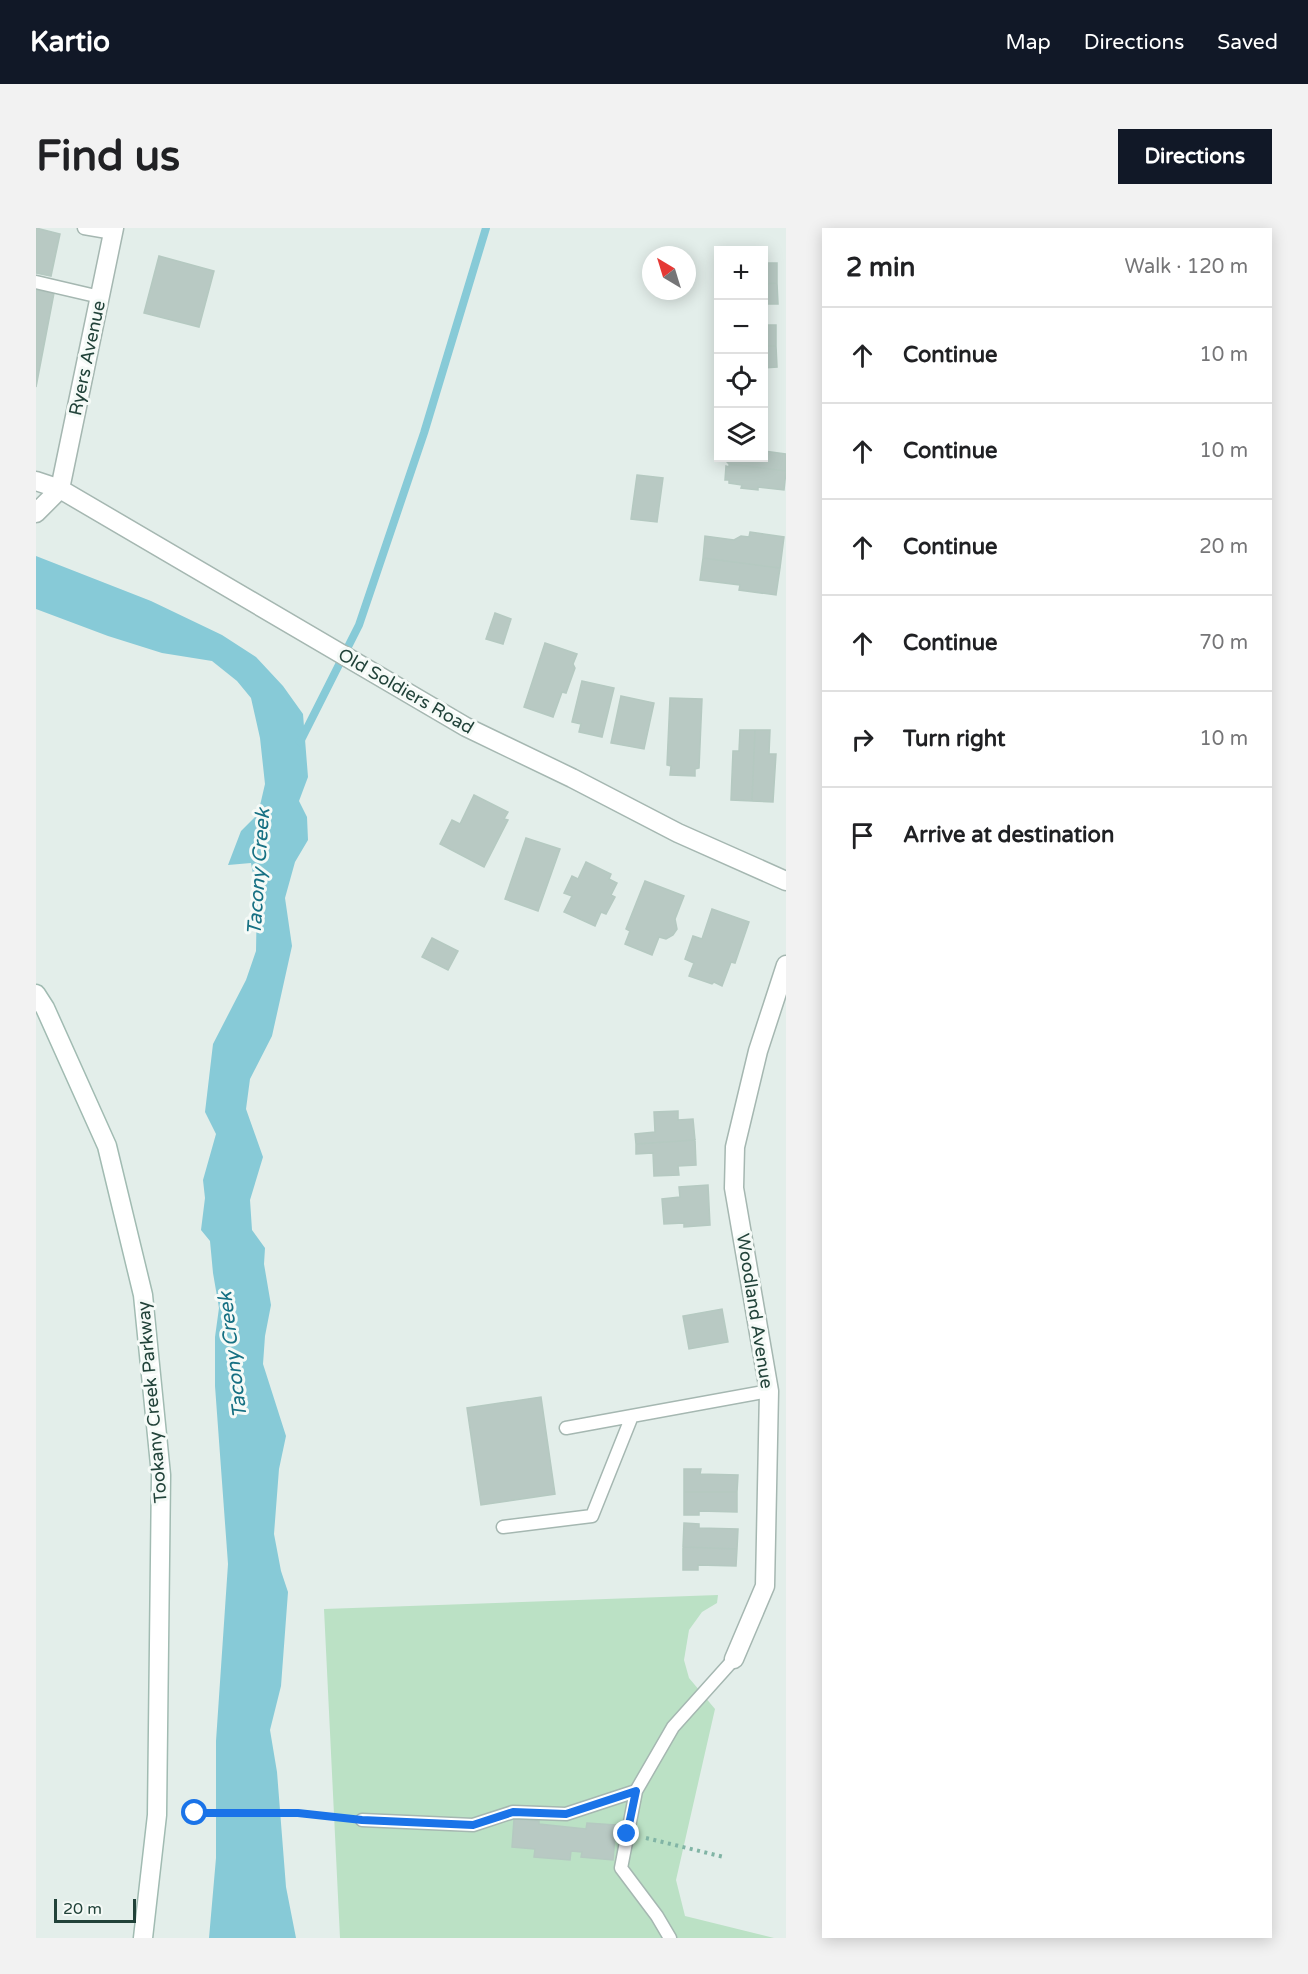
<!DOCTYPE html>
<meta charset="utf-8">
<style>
:root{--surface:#fff;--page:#f2f2f2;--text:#202124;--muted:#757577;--line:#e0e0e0;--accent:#111827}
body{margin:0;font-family:"Varela Round",sans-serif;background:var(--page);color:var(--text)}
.controls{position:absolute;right:18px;top:18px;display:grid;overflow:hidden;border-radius:0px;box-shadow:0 3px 15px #0003}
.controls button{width:54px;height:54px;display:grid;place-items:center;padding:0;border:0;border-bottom:2px solid var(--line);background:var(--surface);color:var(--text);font:30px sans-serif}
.compass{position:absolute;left:606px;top:18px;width:54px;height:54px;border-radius:50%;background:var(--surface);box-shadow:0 3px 15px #0003;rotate:322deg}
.scale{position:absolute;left:18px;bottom:15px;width:82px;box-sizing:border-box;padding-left:6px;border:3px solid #214239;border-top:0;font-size:16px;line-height:21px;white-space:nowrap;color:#214239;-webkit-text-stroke:4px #f5faf7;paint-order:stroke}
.stop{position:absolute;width:18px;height:18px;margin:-14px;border:4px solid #1a73e8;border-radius:50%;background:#fff}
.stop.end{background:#1a73e8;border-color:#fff;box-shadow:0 2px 6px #0008}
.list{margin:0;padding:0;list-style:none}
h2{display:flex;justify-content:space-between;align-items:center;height:78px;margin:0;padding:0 24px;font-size:26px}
h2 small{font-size:20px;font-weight:400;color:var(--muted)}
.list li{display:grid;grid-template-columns:39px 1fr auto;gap:18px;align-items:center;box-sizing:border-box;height:96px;padding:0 24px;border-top:2px solid var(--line)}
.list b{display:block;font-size:22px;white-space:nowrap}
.list em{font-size:20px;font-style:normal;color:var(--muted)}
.icon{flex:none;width:33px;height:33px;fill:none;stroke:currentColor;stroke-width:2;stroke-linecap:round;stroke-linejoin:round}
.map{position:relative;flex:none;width:750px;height:1710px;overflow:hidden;border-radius:0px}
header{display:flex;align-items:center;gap:36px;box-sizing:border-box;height:84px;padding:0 30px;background:var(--accent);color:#fff}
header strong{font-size:28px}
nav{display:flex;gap:33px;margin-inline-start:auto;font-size:21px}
.intro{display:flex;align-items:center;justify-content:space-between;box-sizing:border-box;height:144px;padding:0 36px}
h1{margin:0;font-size:42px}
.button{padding:15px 27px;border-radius:0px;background:var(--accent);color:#fff;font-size:21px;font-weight:700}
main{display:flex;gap:36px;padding:0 36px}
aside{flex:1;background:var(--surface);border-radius:0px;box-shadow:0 3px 15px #0003}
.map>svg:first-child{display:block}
</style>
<header>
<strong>Kartio</strong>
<nav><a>Map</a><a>Directions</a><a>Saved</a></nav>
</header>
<div class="intro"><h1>Find us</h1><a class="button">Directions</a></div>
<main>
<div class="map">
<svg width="750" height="1710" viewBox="0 0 750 1710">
<rect width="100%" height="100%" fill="#e3eeea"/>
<path fill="#bbe1c5" d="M682,1367L681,1375L666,1384L653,1402L648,1432L653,1450L679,1481L640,1652L649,1688L738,1710H304L288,1381Z"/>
<path fill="#87cad7" d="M0,328L115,373L186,407L220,429L247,458L267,486L272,549L263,573L271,589L272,612L259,634L249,670L256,718L236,808L214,851L210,881L227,929L214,972L216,1002L229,1020L228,1036L235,1077L229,1108L227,1136L250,1208L243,1241L238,1306L245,1343L252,1364L245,1458L234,1502L241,1544L250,1659L260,1710H173L180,1630V1513L192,1336L179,1158V1109L183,1080L177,1045L174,1013L165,1002L169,970L167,952L180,906L169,884L177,816L210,752L220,723L221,667L215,635L192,637L205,603L222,586L229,556L224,510L215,470L201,453L176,433L126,425L72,408L0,381Z"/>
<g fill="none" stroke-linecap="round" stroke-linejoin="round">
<path stroke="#87cad7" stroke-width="8" d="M264,514L323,397L388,205L450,0"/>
</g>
<path fill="#b8c9c3" stroke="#b5c9c1" stroke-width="1.5" d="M0,0L24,6L15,48L0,45Z
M123,28L178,43L163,99L108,85Z
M728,35H741V55L728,56Z
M741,55L742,76H728V56Z
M0,62L18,65L0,159Z
M728,97H740V118H728Z
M728,118H740L741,139L728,140Z
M728,223L750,226V243L693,236L691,234V230H728Z
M693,236L750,243L748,262L722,259V262L705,260L706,257L693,255V252H689L690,238L693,239Z
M601,247L627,250L621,294L595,291Z
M714,304L748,309L744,340L667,330L669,308L698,312L705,308L713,309Z
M667,330L744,340L740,367L703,362L704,357L664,352Z
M459,385L475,391L467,416L450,411Z
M509,415L541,426L537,436L539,440L530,465L526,464L517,489L488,479Z
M546,453L578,460L566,509L543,504L545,496L536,494Z
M585,468L618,475L608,521L575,515Z
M634,470L666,471L663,540L659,541V548L634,547L635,538L631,537Z
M704,502H719L716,573L695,572L697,523H703Z
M719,502H734L733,526H740L737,574L716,573Z
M438,567L472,584L468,591L472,592L448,639L404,616L416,592L424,596Z
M490,610L524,621L502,683L469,671Z
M550,634L575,646L573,651L581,655L575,667L579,669L570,686L565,684L559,698L528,684L536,668L528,665L536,648L542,651Z
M609,653L648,668L639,691L641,701L637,707L630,711L623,709L616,727L589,716L594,703L590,701Z
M676,681L713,694L699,735L695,734L686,758L678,754L676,756L653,748L658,735L649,731L657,708L666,711Z
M396,710L422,723L412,742L386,729Z
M642,883V892L657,891L659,912L600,916L599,906L619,904L618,884Z
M659,912L660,937L642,938L643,947L618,948L617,925L600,926V916Z
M672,957L674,997L648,999V995L628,996L626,971L644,969L643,959Z
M686,1081L692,1114L653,1121L647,1088Z
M505,1169L519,1266L445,1277L431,1180Z
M648,1241H665L664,1246L702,1247L701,1264H648Z
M648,1264H701V1284L663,1283V1287H648Z
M648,1295L663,1296V1300L702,1301L701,1321L647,1319Z
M647,1319L701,1321L700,1338L662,1337V1342H647Z
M478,1591L503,1593V1596L550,1601L551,1595L580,1597L577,1632L545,1629L546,1624L535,1623L534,1632L498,1629L499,1621L476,1619Z"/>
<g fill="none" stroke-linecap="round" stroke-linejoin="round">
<g stroke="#a5b7b1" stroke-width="15">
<path id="service" d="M48,0L77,5
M0,54L64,69
M530,1200L733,1163
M467,1299L556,1288L596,1188
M600,1563L585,1640L621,1688L634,1710
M326,1592L437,1597L477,1584L530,1586L600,1563L637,1499L698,1431"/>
</g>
<g stroke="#a5b7b1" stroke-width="21">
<path id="minor" d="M0,285L24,261L78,0
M698,1431L729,1358L733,1163L698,960L699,919L722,823L750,737"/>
</g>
<g stroke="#a5b7b1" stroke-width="21">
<path id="tertiary" d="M0,253L24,261L430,499L536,550L642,605L750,653"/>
</g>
<g stroke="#a1bbb2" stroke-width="21">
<path id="secondary" d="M0,766L9,780L71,918L107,1067L125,1247L121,1587L107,1710"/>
</g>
<path stroke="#81b4a5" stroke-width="4" stroke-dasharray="3 4.5" stroke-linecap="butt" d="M159,1585H262L308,1590
M610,1610L688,1629"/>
<use href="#service" stroke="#fff" stroke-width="12"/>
<use href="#minor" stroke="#fff" stroke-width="18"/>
<use href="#tertiary" stroke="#fff" stroke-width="18"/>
<use href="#secondary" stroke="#fff" stroke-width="18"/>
</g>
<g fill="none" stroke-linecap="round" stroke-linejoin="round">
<path stroke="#1a73e8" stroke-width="8" d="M159,1585H262L326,1592L437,1597L477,1584L530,1586L600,1563L591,1606"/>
</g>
<g text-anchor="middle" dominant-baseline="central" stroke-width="6" stroke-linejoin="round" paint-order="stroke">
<g font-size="18" fill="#214239" stroke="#f5faf7">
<text transform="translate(51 130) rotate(-78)">Ryers Avenue</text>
<text transform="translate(370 463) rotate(30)">Old Soldiers Road</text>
<text transform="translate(719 1083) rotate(81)">Woodland Avenue</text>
<text transform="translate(116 1174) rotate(-95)">Tookany Creek Parkway</text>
</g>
<g font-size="20" font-style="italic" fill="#167083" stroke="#f5faf7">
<text transform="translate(223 644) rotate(-86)">Tacony Creek</text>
<text transform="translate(197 1127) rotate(-97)">Tacony Creek</text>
</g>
</g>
</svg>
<div class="controls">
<button>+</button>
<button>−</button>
<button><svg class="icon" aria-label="locate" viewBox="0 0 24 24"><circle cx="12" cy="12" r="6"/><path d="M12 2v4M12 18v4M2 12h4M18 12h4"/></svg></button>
<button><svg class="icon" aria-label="layers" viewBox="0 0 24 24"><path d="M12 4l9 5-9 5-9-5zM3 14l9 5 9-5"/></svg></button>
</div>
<svg class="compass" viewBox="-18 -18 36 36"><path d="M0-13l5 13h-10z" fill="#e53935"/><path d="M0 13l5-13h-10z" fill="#757577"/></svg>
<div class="scale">20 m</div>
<div class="stop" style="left:159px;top:1585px"></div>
<div class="stop end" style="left:591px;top:1606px"></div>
</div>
<aside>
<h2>2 min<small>Walk · 120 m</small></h2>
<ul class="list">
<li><svg class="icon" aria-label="ahead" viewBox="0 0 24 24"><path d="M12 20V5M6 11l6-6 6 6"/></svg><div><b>Continue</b></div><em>10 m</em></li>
<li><svg class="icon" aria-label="ahead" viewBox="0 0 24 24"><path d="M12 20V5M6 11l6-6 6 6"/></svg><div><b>Continue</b></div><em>10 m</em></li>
<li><svg class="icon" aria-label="ahead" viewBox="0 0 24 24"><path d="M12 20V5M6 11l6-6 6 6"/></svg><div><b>Continue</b></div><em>20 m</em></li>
<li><svg class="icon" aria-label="ahead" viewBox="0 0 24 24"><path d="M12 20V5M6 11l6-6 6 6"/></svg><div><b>Continue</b></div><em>70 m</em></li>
<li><svg class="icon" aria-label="right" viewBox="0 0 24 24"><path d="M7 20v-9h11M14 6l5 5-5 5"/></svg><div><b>Turn right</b></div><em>10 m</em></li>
<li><svg class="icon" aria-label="arrive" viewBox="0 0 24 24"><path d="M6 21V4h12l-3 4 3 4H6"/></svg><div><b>Arrive at destination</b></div></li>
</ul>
</aside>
</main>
